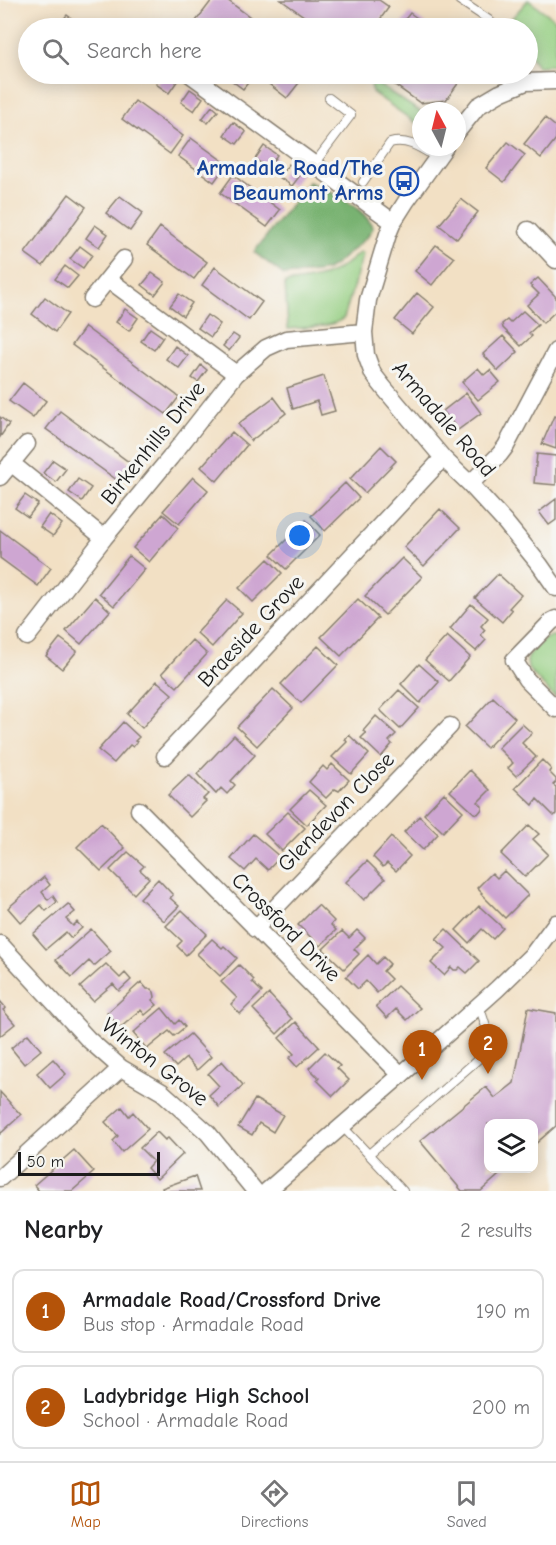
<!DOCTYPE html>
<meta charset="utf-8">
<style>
:root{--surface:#fff;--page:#f2f2f2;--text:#202124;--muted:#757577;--line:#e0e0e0;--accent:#b45309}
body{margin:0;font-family:"Comic Neue",sans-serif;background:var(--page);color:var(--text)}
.controls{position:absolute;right:18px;bottom:18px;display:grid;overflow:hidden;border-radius:12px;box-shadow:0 3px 15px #0003}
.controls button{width:54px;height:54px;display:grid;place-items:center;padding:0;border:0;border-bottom:2px solid var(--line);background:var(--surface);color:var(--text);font:30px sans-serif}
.compass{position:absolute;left:412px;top:102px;width:54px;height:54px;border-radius:50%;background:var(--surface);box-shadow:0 3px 15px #0003;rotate:353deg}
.scale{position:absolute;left:18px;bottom:15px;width:142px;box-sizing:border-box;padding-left:6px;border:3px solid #1c1c1c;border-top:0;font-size:16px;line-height:21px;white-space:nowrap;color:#1c1c1c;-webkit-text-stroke:4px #f6f6f2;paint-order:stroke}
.you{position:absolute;left:300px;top:536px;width:21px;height:21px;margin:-15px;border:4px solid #fff;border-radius:50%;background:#1a73e8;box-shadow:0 0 0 9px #1a73e833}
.badge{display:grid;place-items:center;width:39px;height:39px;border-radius:50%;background:var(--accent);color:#fff;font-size:20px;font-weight:700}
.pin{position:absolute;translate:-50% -50px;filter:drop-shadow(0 2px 3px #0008)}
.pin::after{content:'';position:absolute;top:32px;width:21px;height:18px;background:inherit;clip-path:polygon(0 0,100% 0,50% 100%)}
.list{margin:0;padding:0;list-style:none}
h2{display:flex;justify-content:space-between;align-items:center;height:78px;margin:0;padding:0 24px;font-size:26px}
h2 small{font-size:20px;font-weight:400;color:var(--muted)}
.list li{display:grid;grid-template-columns:39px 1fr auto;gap:18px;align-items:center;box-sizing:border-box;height:84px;margin:0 12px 12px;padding:0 12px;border:2px solid var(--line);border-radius:12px}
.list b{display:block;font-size:22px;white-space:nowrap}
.list p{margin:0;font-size:20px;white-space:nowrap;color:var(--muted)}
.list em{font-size:20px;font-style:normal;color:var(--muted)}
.icon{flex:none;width:33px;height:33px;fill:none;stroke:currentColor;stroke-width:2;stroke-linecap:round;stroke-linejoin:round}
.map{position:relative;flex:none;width:556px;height:1191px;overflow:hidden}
.search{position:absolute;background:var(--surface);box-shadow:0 3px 15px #0003;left:18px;right:18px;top:18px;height:66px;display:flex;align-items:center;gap:15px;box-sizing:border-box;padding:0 21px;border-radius:33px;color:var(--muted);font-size:22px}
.sheet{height:270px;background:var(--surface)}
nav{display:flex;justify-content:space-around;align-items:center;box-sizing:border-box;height:84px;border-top:2px solid var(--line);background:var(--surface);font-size:16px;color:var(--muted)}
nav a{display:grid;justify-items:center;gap:3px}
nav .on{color:var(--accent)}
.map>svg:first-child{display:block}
</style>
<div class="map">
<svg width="556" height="1191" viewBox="0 0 556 1191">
<rect width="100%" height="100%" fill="#f6f6f2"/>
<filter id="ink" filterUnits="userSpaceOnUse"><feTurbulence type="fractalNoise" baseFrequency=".0167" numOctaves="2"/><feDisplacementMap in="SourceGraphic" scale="12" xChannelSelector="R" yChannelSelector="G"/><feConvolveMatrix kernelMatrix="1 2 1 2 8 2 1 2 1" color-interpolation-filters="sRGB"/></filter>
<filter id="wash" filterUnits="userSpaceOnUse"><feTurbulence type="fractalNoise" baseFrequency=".008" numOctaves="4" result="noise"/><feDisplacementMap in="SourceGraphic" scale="24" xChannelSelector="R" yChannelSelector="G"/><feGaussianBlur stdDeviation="1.35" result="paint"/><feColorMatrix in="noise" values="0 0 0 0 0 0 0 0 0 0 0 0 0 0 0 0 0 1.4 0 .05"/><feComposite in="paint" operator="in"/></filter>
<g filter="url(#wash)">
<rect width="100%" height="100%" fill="#f2e0c4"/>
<path fill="#96cf83" stroke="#597650" stroke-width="1.5" d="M528,0L556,20L555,65L537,66L528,52V28H509L511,19Z
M371,80L421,112V118L416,123L372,92Z
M360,252L363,254L344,318C329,329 306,327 288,329L285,283C318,279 336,276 360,252Z
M551,636H556V699L528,669L527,661L529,655L542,640Z"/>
<path fill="#78b271" stroke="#4a6746" stroke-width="1.5" d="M309,182C329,191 364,206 373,228L368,236L335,265L327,270L316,272L284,275L254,252Z"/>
<g id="blocks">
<path fill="#cea6d2" d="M212,0H227L250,17L241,28H206L196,21Z
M281,0H379L389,7L374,28H321Z
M410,13L431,28H398Z
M67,15L85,28H56Z
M163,74H169L178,80L169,93L156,84Z
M223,74H255L243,89Z
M256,74H306L287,98Z
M404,74H465L446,100L420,103L395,85Z
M190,89L203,98L194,111L181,102Z
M135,101L183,136L170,154L122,119Z
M212,106L218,111L208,123L202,119Z
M545,118L556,127V139L541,158L524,144Z
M233,122L246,132L237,144L224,135Z
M191,138L227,164L214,182L178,156Z
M508,142L525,155L504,182L486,168Z
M264,146L277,155L268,168L255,159Z
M289,164L302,173L292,186L279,177Z
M233,175L280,210L267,227L220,193Z
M69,194L86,207L43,266L25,253Z
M120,196L143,213L130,231L106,213Z
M461,199L478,212L457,239L439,225Z
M95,225L108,234L99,247L86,238Z
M160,227L207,262L194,279L147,245Z
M436,245L454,258L432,285L415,271Z
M80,246L92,255L83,268L70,259Z
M65,266L78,276L68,288L55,279Z
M215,267L262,302L249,320L202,285Z
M152,273L165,282L155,295L142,285Z
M538,278L556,297V311L543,323L527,305L539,294L530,285Z
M417,293L434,307L412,334L395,320Z
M179,294L192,303L183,316L170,306Z
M45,297L68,314L55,332L32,314Z
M125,309L138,318L129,331L116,322Z
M523,311L538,325L529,333L532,336L521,346L503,328L502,324L507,320L510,323Z
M207,315L220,324L211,337L198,328Z
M85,327L179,397L166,414L72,345Z
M150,328L163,337L154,350L141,341Z
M233,334L239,338L229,351L223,346Z
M503,336L518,352L498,371L483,354Z
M175,346L188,356L179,368L166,359Z
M201,365L207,370L198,382L192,378Z
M478,368L484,375L490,370L500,382L478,400L462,382Z
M324,376L335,411L321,415L317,401L293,409L287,388Z
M23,383L46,401L33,418L9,401Z
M466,393L481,413L458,430L443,411Z
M274,397L286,413L251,441L238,424Z
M60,411L130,463L117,480L46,429Z
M554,416L556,417V449L542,444Z
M0,417L9,424L0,437Z
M232,432L247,445L217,481L201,467Z
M381,446L396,461L365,493L350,479Z
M537,454L556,456V485L534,483Z
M53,460L66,469L56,482L43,473Z
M193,477L208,490L179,524L163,511Z
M78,479L91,488L82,501L69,492Z
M345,483L359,498L325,531L311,516Z
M25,495L38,504L28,517L15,508Z
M556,499V520L549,525L539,512Z
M440,509L460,528L424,566L404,547Z
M49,514L62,524L53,536L40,527Z
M163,514L178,528L149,562L133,548Z
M306,520L320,535L286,569L271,555Z
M0,530L51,568L38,586L0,558Z
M129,556L145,569L114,606L99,593Z
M402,558L422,577L385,615L365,596Z
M268,559L282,573L253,602L239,588Z
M498,574L521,595L509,608L512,610L502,622L475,598Z
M95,597L110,611L81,644L66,631Z
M358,599L378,618L341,656L321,637Z
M227,600L242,613L212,647L197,633Z
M471,604L488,618L481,626L485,630L481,635L486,640L476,651L450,629Z
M447,636L470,657L449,681L425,660Z
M60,638L77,651L62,669L46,656Z
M192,640L207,654L177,687L162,673Z
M318,646L338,665L301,703L281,684Z
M419,664L439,682L420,703L401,684Z
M157,681L172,694L142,728L127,714Z
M273,689L293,708L257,746L237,727Z
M399,690L419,708L400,729L380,710Z
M493,697L515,718L487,748L465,727Z
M376,716L396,734L389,741L392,744L381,757L361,738L366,733L363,731Z
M123,722L139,737L135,741L137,742L133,747L130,745L114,763L98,750Z
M522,724L532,733L522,743L536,757L516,776L508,768L513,763L498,748Z
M234,735L255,755L231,781L235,785L227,794L221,788L216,794L197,774Z
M349,735L369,754L351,774L332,757L347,742L345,739Z
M542,760L551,769L549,772L556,779V782L553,785L556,787V814L554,816L537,799L533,805L515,788Z
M332,764L349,780L339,791L335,789L326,798L309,782L323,766L327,770Z
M470,770L490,790L478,802L482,806V809L478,814L474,813L450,791Z
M189,775L208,794L203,799L206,801L190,817L168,795Z
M309,790L326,805L307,825L290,809Z
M444,793L463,811L443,832L424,814Z
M288,812L305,828L282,851L265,834Z
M419,816L438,834L423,850L404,832Z
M101,823L125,848L101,871L77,847Z
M529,825L539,834L533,839L548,854L525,877L501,854Z
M253,834L280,857L268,870L256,859L245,871L231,859Z
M391,837L410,856L396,871L387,863L383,867L373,857Z
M128,852L144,866L140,870L149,878L134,894L110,870Z
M367,861L385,879L364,900L346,882Z
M504,871L528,895L505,918L481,894L482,893L477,888L492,873L497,878Z
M44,877L50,885L42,892L48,900L53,896L57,902L46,911L41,905L21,923L8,908Z
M158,879L173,895L170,898L179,906L164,921L140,898Z
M68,904L75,912L66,919L73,926L77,922L82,928L71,938L66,932L46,949L33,934Z
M318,905L334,921L331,925L336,930L320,946L298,925Z
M479,906L503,928L493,939L482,929L469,943L456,930Z
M182,910L207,934L186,955L177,946L182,941L166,926Z
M91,929L111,951L94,966L89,961L72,977L56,960Z
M446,929L479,961L467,973L460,967L457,970H454L451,967L444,975L431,963L446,948L436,939Z
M357,930L365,938L354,949L359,954L344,969L323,949L342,931L349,938Z
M212,939L222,948L224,946L237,958L220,976L197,954Z
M368,955L376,964L383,957L390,964L383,971L391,979L377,993L366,981L358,989L346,977Z
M106,964L120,978L125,973L131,980L119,991L113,984L93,1001L80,987Z
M239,965L254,980L252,982L262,992L240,1014L231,1004L237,998L221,982Z
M141,982L147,989H151L154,992L155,997L152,1000L157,1005L145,1015L141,1010L120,1028L107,1013Z
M397,986L420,1008L407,1020L396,1009L387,1018L376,1006Z
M269,994L292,1019L277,1034L253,1009Z
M0,1001L6,1008L3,1010L15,1024L0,1036Z
M162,1008L175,1024L179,1020L185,1027L174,1036L169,1031L147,1049L133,1033Z
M528,1008L556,1013V1126L534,1145V1124H488V1168H507L481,1191H462L420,1141L486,1087L495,1098L514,1083Z
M296,1022L319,1047L297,1067L289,1058L294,1054L279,1038Z
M28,1034L41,1050L24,1064L11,1048Z
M190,1034L211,1057L197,1070L186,1058L176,1067L165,1055Z
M325,1052L340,1066L337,1068L349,1080L333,1096L317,1080L319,1078L309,1068Z
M53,1059L66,1074L50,1088L37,1073Z
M222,1061L243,1085L219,1107L209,1095L219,1086L208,1074Z
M0,1092L21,1115L0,1134Z
M255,1099L283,1115L273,1132L259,1123L252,1135L238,1127Z
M122,1107L129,1116L133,1112L148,1129L122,1152L113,1141L118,1136L105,1122Z
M157,1132L165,1140L168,1138L183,1154L157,1179L147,1168L153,1161L140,1148Z
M74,1150L94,1172L72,1191H39L34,1185Z
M195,1176L200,1191H163L162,1188Z"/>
</g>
</g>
<g filter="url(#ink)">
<use href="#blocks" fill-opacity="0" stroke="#877e70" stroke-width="1.5"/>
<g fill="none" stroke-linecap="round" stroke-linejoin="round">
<g stroke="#877e70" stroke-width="10">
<path id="lane" d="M459,0L489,20L496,28
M314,164L351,115L329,98
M363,182L390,143C408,138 422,149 437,158
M342,1126L403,1191
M369,1154L490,1049L488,1033L479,1005"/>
</g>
<g stroke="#877e70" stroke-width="19">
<path id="street" d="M190,74L393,222
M457,132L478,106L500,93L526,82L556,81
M445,147L407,200L393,222L388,234L368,300L364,332L366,355L373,374L384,388L443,458L470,484L505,522L540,565L556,588
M528,230L556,260
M108,279L236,374
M92,299L124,259
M11,463L104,538
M0,477L27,444
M470,484L500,454L506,446L556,351
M556,619L552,621L514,660L526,679L556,709
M27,637L104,538L170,458L236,374L266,348L286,339L364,332
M165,756L443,458
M139,810L401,1075
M255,929L450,726
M0,944L88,1039L121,1068L162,1092L208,1133L255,1191
M0,1178L121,1068
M267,1191L401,1075L497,989L533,954L556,923"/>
</g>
<use href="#lane" stroke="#fff" stroke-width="8"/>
<use href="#street" stroke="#fff" stroke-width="16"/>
</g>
</g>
<defs>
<g id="bus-ring" transform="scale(1.5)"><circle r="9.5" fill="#f6f6f2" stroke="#1a4fb4" stroke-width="1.5"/><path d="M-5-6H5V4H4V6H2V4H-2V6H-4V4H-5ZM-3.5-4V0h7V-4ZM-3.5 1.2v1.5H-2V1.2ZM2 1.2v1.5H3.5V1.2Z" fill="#1a4fb4"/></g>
</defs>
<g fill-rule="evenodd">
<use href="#bus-ring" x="404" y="181"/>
</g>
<g text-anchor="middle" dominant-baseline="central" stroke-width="6" stroke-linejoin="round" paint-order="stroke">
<g font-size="22" font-weight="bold" fill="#164399" stroke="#f6f6f2" text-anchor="end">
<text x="383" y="168">Armadale Road/The<tspan x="383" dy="25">Beaumont Arms</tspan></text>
</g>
<g font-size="22" fill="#1c1c1c" stroke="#f6f6f2">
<text transform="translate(444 419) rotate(49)">Armadale Road</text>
<text transform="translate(153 443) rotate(-51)">Birkenhills Drive</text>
<text transform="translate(251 631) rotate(-47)">Braeside Grove</text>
<text transform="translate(336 812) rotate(-46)">Glendevon Close</text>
<text transform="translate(286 927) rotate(45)">Crossford Drive</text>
<text transform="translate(155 1062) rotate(38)">Winton Grove</text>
</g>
</g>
</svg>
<div class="controls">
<button><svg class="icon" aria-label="layers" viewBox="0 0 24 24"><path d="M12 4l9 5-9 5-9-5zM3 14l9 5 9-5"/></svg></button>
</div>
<svg class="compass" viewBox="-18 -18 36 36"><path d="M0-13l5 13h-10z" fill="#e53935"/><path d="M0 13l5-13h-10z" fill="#757577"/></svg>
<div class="scale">50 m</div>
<div class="you"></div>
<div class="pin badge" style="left:422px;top:1080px">1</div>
<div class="pin badge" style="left:488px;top:1074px">2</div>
<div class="search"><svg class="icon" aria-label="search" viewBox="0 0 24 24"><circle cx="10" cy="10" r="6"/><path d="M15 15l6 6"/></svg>Search here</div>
</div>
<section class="sheet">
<h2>Nearby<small>2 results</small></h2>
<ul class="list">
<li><span class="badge">1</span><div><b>Armadale Road/Crossford Drive</b><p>Bus stop · Armadale Road</p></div><em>190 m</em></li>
<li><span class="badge">2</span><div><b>Ladybridge High School</b><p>School · Armadale Road</p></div><em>200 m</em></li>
</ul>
</section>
<nav>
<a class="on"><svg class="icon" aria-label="map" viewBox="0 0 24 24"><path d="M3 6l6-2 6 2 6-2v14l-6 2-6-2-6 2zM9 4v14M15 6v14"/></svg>Map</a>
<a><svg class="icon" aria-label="directions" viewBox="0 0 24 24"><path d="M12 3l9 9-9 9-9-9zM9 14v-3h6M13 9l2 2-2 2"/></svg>Directions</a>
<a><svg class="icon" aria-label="saved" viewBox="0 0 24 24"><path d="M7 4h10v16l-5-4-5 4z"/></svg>Saved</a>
</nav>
